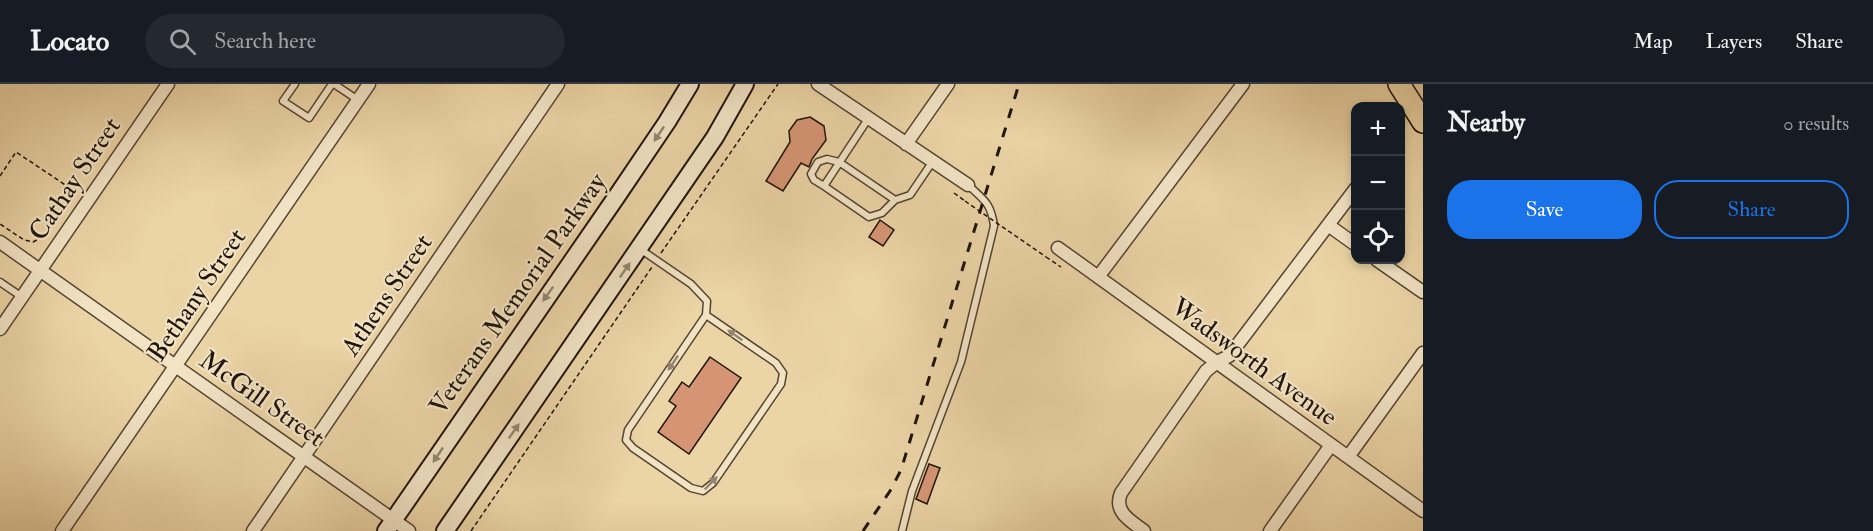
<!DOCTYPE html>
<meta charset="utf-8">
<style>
:root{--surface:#171b24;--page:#242831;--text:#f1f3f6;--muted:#9ea1a6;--line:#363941;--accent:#1a73e8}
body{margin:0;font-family:"IM FELL Double Pica",serif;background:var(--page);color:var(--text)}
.controls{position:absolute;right:18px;top:18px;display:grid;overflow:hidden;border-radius:12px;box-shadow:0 3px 9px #0003}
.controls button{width:54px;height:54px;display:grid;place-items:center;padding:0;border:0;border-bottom:2px solid var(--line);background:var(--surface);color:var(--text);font:30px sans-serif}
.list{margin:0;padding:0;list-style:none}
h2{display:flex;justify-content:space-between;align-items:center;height:78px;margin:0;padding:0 24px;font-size:26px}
h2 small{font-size:20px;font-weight:400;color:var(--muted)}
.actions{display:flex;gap:12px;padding:18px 24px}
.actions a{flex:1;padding:14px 0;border:2px solid var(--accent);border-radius:24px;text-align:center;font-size:21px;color:var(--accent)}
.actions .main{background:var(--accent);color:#fff}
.icon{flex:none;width:33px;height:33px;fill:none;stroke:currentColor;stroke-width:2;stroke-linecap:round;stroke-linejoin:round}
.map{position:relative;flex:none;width:1423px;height:447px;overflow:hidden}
header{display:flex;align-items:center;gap:36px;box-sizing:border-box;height:84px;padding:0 30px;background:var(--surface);border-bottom:2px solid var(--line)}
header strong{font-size:28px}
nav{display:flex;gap:33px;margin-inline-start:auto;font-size:21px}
.search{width:420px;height:54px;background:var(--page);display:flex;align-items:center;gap:15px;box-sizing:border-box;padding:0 21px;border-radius:33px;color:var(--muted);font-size:22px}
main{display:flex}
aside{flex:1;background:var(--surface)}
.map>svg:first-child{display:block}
</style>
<header>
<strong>Locato</strong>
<div class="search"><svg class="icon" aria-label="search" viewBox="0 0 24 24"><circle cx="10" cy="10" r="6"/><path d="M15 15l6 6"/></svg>Search here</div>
<nav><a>Map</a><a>Layers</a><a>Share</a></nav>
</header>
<main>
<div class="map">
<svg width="1423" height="447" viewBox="0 0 1423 447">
<rect width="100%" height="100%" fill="#ebd4a6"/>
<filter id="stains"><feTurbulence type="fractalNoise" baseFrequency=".00333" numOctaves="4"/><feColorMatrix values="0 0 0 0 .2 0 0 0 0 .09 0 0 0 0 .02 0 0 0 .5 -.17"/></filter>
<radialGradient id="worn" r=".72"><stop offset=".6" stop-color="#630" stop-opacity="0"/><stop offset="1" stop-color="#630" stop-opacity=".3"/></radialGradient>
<path fill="#d59574" stroke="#201408" stroke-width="1.5" d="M810,33L824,42L826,56L812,75L809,83L801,79L783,107L766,97L790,58L789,47L797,36Z
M880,136L894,146L883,162L869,153Z
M710,273L741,294L689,370L658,348L676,322L669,317L682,298L689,303Z
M929,380L940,384L927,420L916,415Z"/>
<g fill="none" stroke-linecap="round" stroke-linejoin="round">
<g stroke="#534430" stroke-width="9">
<path id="lane" d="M295,0L283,17L309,34L332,0
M334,0L358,16
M868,35L824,102L869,133L882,129L895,116
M824,102L814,96L811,90L818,78L827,75L839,78L895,116L910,111L933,77
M640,165L691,200L707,217L706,231L628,346L626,356L633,364L691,404L703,407L713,399L781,300L783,289L776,279L706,231
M0,198L22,213
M902,447L912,407L961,278L994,142C991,119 984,116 968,101"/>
</g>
<g stroke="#534430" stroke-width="15">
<path id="street" d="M818,0L968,101
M906,60L948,0
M1328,141L1356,161
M0,158L409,447
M1058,164L1423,427
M1377,176L1423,208
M1098,193L1243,0
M0,245L168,0
M1348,373L1423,269
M62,447L369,0
M253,447L558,0
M1144,447C1131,437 1113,428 1121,409L1206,287L1217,278L1229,272L1356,104
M1270,447L1331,361"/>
</g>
<g stroke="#201408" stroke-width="20">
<path id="secondary" d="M386,447L617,112L667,38L690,0
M445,447L715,53L745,0"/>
</g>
<g stroke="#201408" stroke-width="24">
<path id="highway" d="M1399,0L1423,38"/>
</g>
<path stroke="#201408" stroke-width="1.5" stroke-dasharray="4.5 3" stroke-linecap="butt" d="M0,92L16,68L67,102L70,110L68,116L59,122C57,137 47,151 33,158L24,156L0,140
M954,109L965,117
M661,169L778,0
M1046,173L1061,183
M471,447L652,183"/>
<use href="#lane" stroke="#f2e3c5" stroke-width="6"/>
<use href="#street" stroke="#f2e3c5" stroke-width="12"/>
<use href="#secondary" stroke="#f2e3c5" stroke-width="16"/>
<use href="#highway" stroke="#ebd4a6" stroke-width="21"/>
<path stroke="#201408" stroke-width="3" stroke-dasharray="10 10" stroke-linecap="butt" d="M863,447L890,407L901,386L1019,0"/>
<path stroke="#201408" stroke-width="1.5" stroke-dasharray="4.5 3" stroke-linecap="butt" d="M965,117L1046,173"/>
</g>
<defs><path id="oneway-solid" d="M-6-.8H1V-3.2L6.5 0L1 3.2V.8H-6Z" transform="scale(1.5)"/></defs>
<g fill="#948670">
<use href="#oneway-solid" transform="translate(659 50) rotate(124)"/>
<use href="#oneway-solid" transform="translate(625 186) rotate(-55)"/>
<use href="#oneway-solid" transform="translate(548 210) rotate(125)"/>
<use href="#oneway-solid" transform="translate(735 251) rotate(-145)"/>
<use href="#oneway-solid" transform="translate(673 279) rotate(124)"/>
<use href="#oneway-solid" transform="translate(514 347) rotate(-55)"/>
<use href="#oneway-solid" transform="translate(438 371) rotate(124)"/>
<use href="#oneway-solid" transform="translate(711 399) rotate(-46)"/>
</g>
<g text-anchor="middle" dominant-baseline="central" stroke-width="4.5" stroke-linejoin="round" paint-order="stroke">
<g font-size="26" fill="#201408" stroke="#f2e3c5">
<text transform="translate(75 95) rotate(-56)">Cathay Street</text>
<text transform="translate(518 210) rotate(-55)">Veterans Memorial Parkway</text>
<text transform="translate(197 211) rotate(-56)">Bethany Street</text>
<text transform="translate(387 211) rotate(-56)">Athens Street</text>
<text transform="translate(1254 278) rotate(36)">Wadsworth Avenue</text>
<text transform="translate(262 315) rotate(35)">McGill Street</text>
</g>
</g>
<rect width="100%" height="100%" filter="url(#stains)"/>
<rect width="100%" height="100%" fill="url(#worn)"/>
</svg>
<div class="controls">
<button>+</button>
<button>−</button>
<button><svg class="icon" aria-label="locate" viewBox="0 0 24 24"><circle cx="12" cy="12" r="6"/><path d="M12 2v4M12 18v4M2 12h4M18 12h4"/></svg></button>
</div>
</div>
<aside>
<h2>Nearby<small>0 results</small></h2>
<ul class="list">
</ul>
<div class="actions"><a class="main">Save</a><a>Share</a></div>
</aside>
</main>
